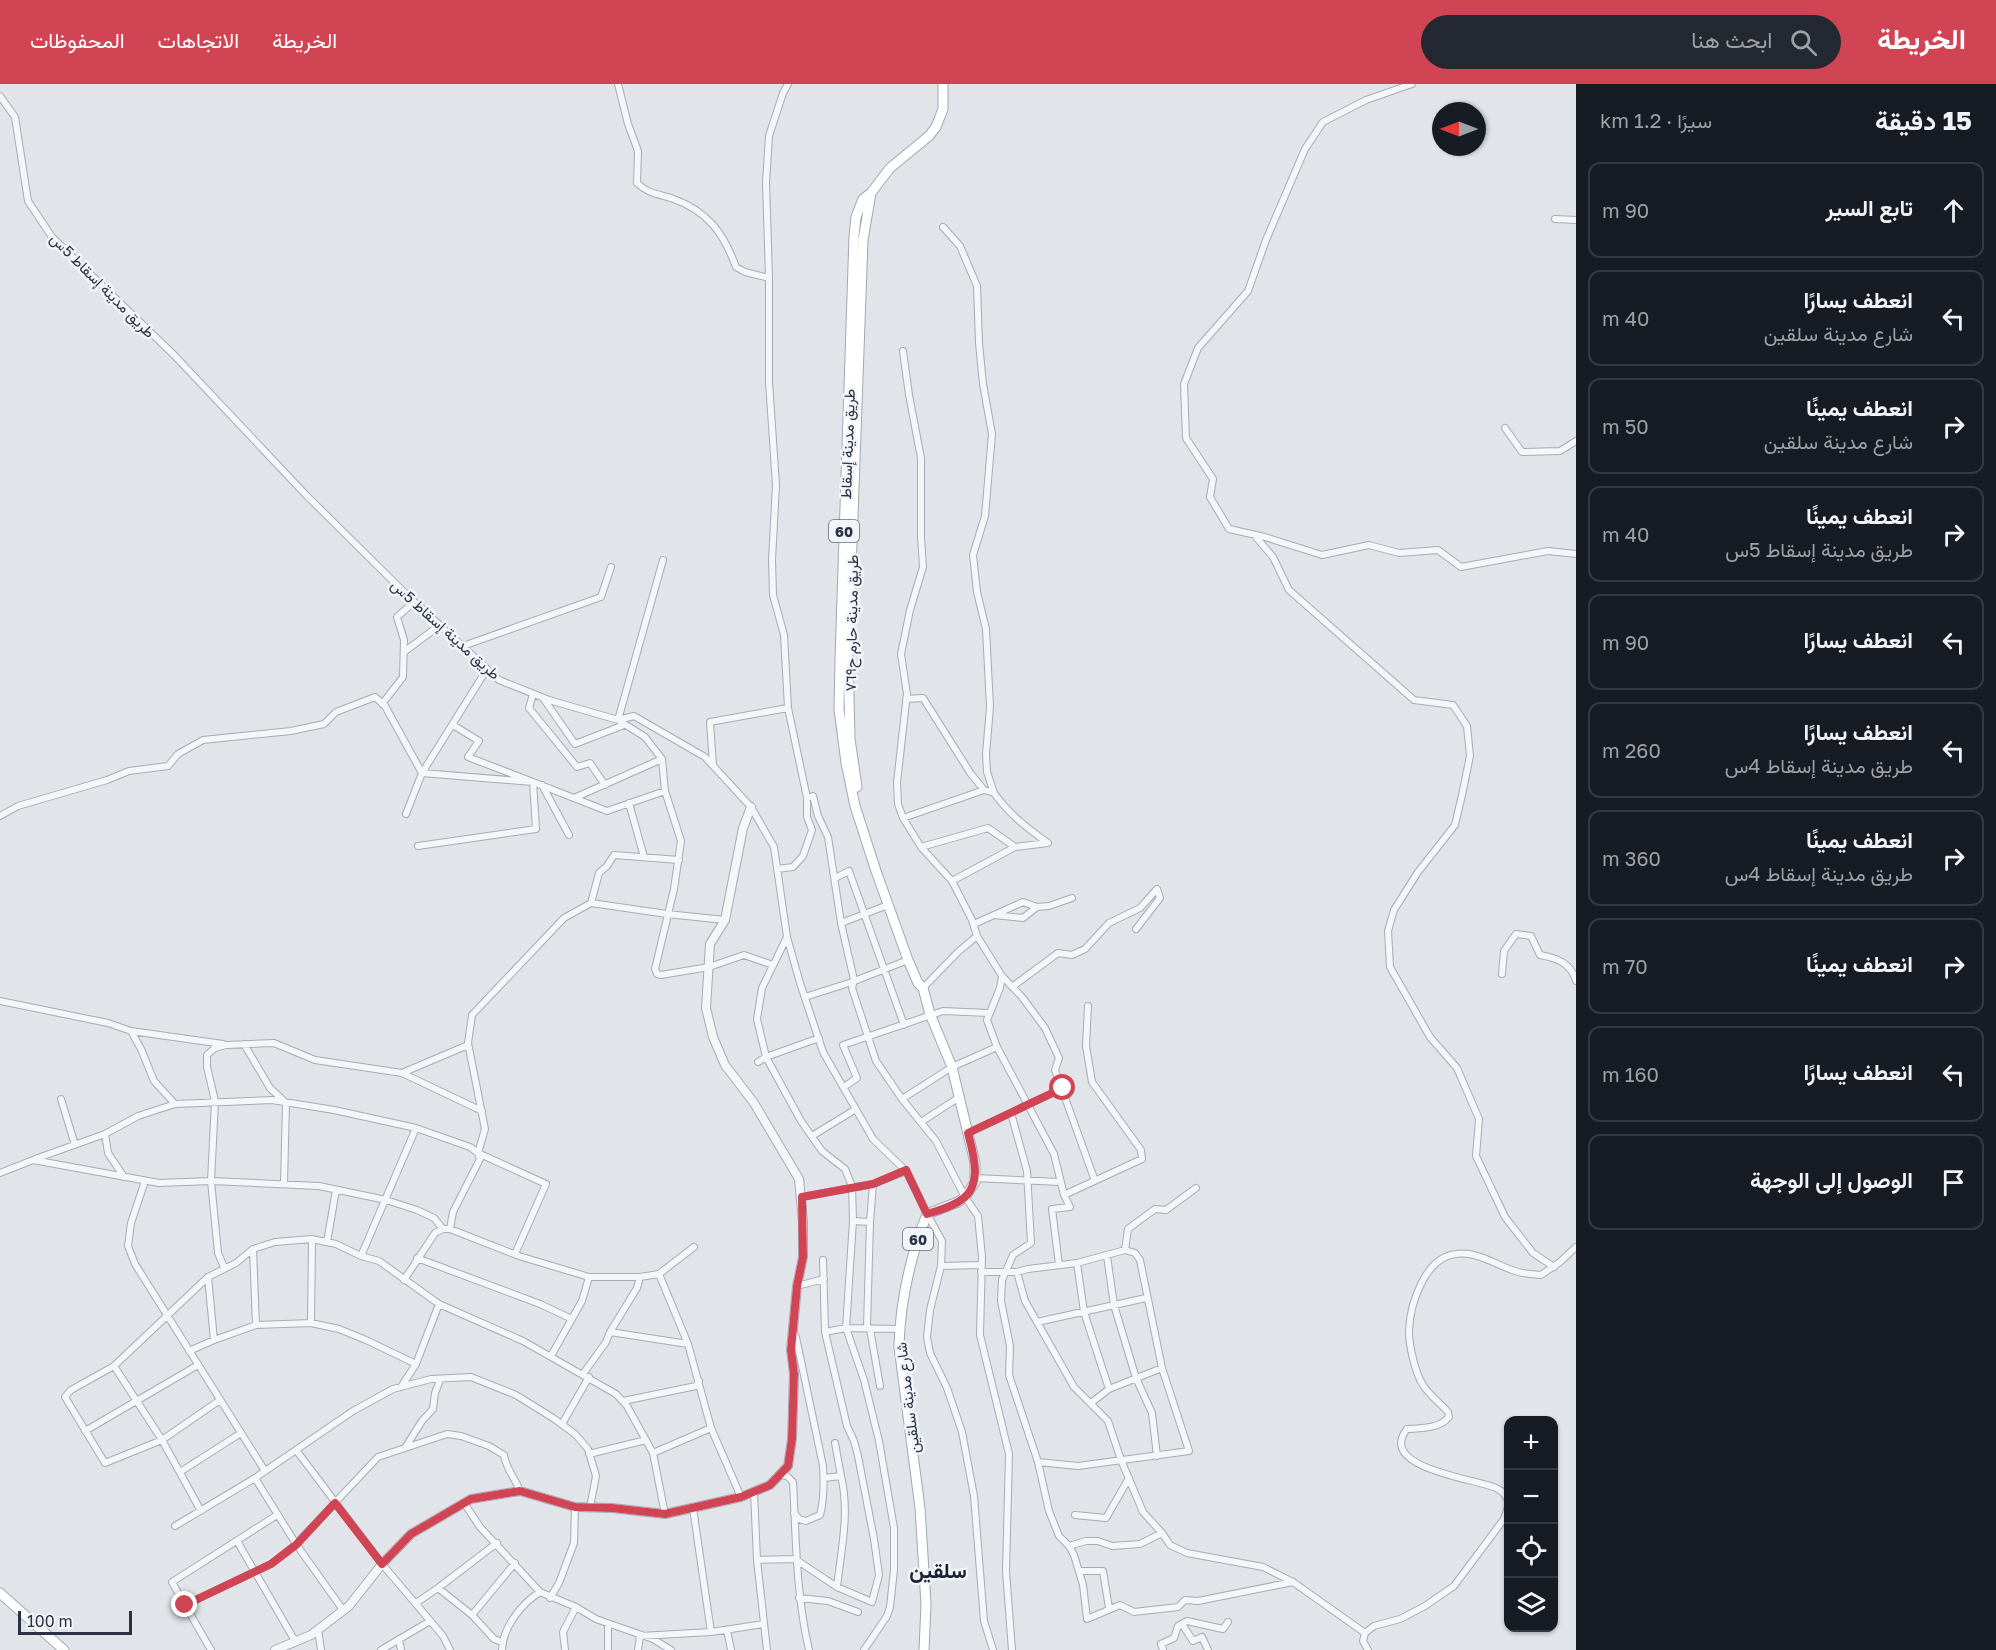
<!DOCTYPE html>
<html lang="ar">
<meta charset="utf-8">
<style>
:root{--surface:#171b24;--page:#242831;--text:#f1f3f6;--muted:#9ea1a6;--line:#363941;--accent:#d14454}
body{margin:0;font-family:"Golos Text",Vazirmatn,sans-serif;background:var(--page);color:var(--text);direction:rtl}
.controls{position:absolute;right:18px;bottom:18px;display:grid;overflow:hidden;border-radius:12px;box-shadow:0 2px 4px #0004}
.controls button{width:54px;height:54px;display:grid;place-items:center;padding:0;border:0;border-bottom:2px solid var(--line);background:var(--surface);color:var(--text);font:30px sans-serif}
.compass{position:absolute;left:1432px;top:18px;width:54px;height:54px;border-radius:50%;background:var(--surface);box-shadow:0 2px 4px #0004;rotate:270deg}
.scale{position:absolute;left:18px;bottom:15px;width:114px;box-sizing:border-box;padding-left:6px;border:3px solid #293143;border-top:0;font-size:16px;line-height:21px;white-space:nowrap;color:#293143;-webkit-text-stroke:4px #f1f4f8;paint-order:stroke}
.stop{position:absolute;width:18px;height:18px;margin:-14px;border:4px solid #d14454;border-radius:50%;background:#fff}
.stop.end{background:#d14454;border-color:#fff;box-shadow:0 2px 6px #0008}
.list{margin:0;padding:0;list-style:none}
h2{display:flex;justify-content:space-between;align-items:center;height:78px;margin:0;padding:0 24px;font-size:26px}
h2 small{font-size:20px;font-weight:400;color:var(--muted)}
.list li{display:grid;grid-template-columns:39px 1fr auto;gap:18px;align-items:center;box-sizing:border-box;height:96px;margin:0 12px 12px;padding:0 12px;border:2px solid var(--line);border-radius:12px}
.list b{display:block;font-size:22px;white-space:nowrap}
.list p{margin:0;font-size:20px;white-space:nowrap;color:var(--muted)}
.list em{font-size:20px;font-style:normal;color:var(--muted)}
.icon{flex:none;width:33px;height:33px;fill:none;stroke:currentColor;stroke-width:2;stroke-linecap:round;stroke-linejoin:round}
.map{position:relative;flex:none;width:1576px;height:1566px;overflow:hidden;direction:ltr}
header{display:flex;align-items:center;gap:36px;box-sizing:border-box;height:84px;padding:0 30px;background:var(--accent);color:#fff}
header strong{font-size:28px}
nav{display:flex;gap:33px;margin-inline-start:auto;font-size:21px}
.search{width:420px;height:54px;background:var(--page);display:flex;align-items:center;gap:15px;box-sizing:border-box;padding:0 21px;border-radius:33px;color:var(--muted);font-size:22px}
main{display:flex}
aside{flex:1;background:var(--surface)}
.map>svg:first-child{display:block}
</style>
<header>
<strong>الخريطة</strong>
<div class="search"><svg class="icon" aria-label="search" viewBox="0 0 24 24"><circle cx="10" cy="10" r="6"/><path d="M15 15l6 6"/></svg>ابحث هنا</div>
<nav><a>الخريطة</a><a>الاتجاهات</a><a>المحفوظات</a></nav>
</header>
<main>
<aside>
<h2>15 دقيقة<small>سيرًا · 1.2 km</small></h2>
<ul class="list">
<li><svg class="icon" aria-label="ahead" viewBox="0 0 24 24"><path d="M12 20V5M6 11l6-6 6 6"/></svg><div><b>تابع السير</b></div><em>90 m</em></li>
<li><svg class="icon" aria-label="left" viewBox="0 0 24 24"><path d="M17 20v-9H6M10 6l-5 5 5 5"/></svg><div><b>انعطف يسارًا</b><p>شارع مدينة سلقين</p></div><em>40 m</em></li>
<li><svg class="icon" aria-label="right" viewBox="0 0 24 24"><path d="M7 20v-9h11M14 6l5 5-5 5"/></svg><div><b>انعطف يمينًا</b><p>شارع مدينة سلقين</p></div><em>50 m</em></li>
<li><svg class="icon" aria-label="right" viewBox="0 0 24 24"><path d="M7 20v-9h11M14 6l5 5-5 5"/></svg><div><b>انعطف يمينًا</b><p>طريق مدينة إسقاط 5س</p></div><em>40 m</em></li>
<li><svg class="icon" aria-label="left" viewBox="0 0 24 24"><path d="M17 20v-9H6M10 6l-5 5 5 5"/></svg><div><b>انعطف يسارًا</b></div><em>90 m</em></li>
<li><svg class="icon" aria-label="left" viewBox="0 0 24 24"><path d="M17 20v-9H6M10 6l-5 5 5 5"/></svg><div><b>انعطف يسارًا</b><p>طريق مدينة إسقاط 4س</p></div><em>260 m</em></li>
<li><svg class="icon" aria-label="right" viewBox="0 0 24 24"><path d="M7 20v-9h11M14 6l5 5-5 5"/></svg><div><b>انعطف يمينًا</b><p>طريق مدينة إسقاط 4س</p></div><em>360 m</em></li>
<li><svg class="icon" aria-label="right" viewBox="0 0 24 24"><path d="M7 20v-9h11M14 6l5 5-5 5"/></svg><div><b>انعطف يمينًا</b></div><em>70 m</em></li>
<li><svg class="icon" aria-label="left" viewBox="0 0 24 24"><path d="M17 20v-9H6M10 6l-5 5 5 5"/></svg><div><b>انعطف يسارًا</b></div><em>160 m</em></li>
<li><svg class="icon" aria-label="arrive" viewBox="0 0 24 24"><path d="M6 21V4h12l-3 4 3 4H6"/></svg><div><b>الوصول إلى الوجهة</b></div></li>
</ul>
</aside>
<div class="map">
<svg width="1576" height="1566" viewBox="0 0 1576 1566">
<rect width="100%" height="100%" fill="#e1e5ea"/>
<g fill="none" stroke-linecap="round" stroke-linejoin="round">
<g stroke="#a6abb5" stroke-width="8">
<path id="minor" d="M618,0L628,40L638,67L637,99C647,109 657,110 671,114C708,127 723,148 736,183L745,188L769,194
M1412,0L1366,16L1323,38L1305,65L1266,156L1248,207L1198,264L1184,300L1186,354L1213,395L1210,413L1229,445L1265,453L1322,471L1369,461L1399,469L1438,466L1461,483L1548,467L1576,470
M0,12L15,33L28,117L52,153L174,271L306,411L408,512L499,596L549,616L618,636L634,632L705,673L751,723L774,763L787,853L800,899L823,968L873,1055L906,1087L927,1130L942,1157L941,1182L930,1226L927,1253L930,1269L947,1304L962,1348L974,1412L984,1537L993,1566
M1555,135L1576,136
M943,143L960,162L977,202L979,259L983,300L992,350L985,432L973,471L977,508L986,545L990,623L986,670L987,688L994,709
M903,267L909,311L921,374V453L923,483L910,526L901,570L907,610L897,698L898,720L903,734L921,763L952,797L972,836L977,852L1002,892L1000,904L987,936L997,963L1054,1070L1064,1111L1142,1075L1141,1066L1092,998L1086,962L1088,922
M1505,344L1522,368L1560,367L1576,357
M1255,452L1273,473L1289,506L1414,616L1453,621L1467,642L1470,672L1462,711L1455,741L1418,788L1394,826L1388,847L1390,883L1430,953L1457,984L1479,1035L1476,1072L1505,1133L1533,1169L1554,1183
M663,476L618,636L645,653L662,675L665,707L681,757L674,805L655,885L657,890L661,891L709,883L744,871L773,881
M463,562L601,513L611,483
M404,568L440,541
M533,610L529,624L577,683L590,679L605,701
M543,614L575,660L624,641
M906,615L923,614L971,690L984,706L994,709C1009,730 1027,744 1048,759L1015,763L988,744L921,763
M382,620L403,593L404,556L397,533L414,518
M713,681L710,638L788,624
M542,701L569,751
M574,714L662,675
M807,714L813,712L818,732L828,753L841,839L854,896L852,904L876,977L902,1015L936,1057L965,1113L978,1132L982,1173L980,1251L1009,1370L1006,1487L1012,1566
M629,719L644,773
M406,730L422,689L487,585
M0,732L18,722L107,696L129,687L168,682L178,670L203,656L291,647L324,640L336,628L375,613L385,622L422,689L533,698L607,727L665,707
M903,734L984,706
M418,762L536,745L533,698L468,673L479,657L453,641
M777,785L793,783L803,772L812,746L807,733V714L788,624L784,551L773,511L772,476L776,401L769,298V194L766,98L769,52L783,9L788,0
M835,794L849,787L904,941
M952,797L1015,763
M591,819L599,789L607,782L614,771L679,776
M994,831L1023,834L1037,823
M841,839L888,821
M974,840L1023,818L1037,823L1049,822L1072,814
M787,853L762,904L757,935L766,973L801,1037L822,1067L845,1085L852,1102L853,1137L846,1244L864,1296L879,1357L894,1444V1486L890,1523L887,1532L864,1566
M1502,890L1504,867L1516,850L1531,852L1540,871C1557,874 1571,879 1576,897
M1002,892L1022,913L1045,944L1059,974L1055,986L1095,1097
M1012,903L1058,869L1072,871L1085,865L1109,839L1140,824L1157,805L1160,814L1136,845
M923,904L958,868L977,852
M805,913L852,898L908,876
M0,917L108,939L131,947L141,965L154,997L175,1020
M131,947L223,960
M244,960L270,1004L286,1019L284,1100
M758,978L766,973L819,954
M402,989L468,961
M844,1003L857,994L843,961L943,927L989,929
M61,1015L75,1061
M902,1015L952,983L997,963
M1011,1029L1027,1087L1031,1159L1013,1171L1002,1196L1001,1217L1010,1262L1009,1291L1038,1378L1049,1427L1059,1452L1069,1462L1074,1471L1083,1501L1087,1535L1120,1521L1134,1528L1178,1523L1185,1516L1198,1517L1293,1498
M921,1038L958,1014
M968,1049L1063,1004
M812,1052L856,1025
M35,1075L105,1050
M0,1089L33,1076L159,1099L211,1097L319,1102L386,1116L417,1126L434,1134L443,1145
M124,1093L108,1069L105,1050L138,1032L175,1020L272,1016L334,1026L416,1044L470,1063L478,1069L480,1075L453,1128L450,1145
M975,1094L1060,1098
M145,1097L131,1139L128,1162L135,1180L265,1387
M873,1100L870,1138L867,1243L870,1245L880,1302
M802,1113L873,1100L906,1087
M853,1137L870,1138
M327,1158L336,1106
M253,1165L256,1241
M515,1170L546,1100L478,1069L485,1045L468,959L472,931L564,834L591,819L667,830L725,836
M361,1172L416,1044
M1107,1172L1114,1221L1136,1294L1152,1329L1157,1372
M417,1174L540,1220L572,1235
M1077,1179L1084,1228L1109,1305
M1059,1181L1052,1125L1070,1123L1064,1111
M941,1182L981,1181
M224,1183L218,1169L211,1097L215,1017L207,983V971L215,964L226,961L274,959L315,976L402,989L482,1027
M981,1188H1017L1028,1185L1077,1179L1125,1166L1128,1145L1155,1125L1166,1126L1196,1104
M1017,1188L1025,1217L1074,1303L1108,1337L1121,1376L1143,1428L1162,1449L1170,1461L1187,1469L1263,1483L1293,1498L1365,1549
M659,1190L688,1260L711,1344L741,1413
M208,1193L214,1256
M404,1196L435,1149L443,1145H450L519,1172L589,1193H640L659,1190L694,1163
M797,1202L824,1195
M1037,1238L1146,1214
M311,1239L312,1155
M610,1248L688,1260
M825,1248L846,1244L900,1245
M794,1249L796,1253L823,1382C824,1398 824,1416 820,1431L806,1437L799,1435L794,1429
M189,1267L214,1256L256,1241L311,1239L339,1245L366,1256L416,1280
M551,1272L582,1217L589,1193
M114,1282L162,1356L201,1427
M583,1290L606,1258L610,1248L637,1204L640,1193
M401,1303L416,1280L439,1220
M220,1316L162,1356L105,1379L65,1313L71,1306L114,1282L208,1193L236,1179L253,1165L275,1158L312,1155L336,1160L361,1172L379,1177L439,1220L523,1257L616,1310L627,1322L653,1369L665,1430
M623,1317L696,1302L699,1297
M1091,1319L1109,1305L1162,1284
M562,1340L589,1293
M85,1347L198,1281
M835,1359L841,1392
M405,1364L422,1337L433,1325L435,1309L440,1296
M296,1366L382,1480L443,1552L450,1566
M653,1369L711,1344
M589,1370L646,1356
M1038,1378L1078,1382L1189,1367L1162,1284L1140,1176L1135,1169L1125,1166
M180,1388L241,1349
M781,1391L787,1392L793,1398C796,1455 796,1510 809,1566
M255,1394L296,1460L343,1526
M824,1394L841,1392C850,1428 841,1467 837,1503
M754,1408L757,1476L767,1566
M1508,1417C1506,1411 1503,1407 1496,1404C1476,1395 1376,1384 1407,1345C1421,1344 1439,1345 1449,1333L1448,1328C1440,1319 1429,1311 1423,1301C1415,1289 1409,1261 1409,1247C1410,1220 1425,1173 1456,1170C1478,1167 1497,1182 1518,1188C1525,1190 1533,1190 1541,1191L1560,1178L1576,1163
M464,1419L480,1443L540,1508L576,1523L596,1535L653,1555L671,1566
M1075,1431L1106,1434L1129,1394
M175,1442L255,1394L353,1327L393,1305L431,1295L471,1293L516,1311L553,1334L575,1350L588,1365L596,1392L590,1423
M237,1457L295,1557
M1069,1462L1086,1457H1098L1112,1462L1140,1460L1162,1449
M757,1476L795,1475L837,1503L872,1518L879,1491L874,1455L858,1372L854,1357L847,1342L825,1248L823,1176
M1079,1487H1103L1109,1524
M438,1504L472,1531L494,1555L502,1558
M550,1514L559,1499L574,1459L575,1423
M799,1514L828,1517L858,1528
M416,1519L438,1504L497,1459
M185,1521L172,1498L277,1431
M472,1531L515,1479
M608,1540V1566
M1182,1540L1193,1557L1202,1553L1208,1566
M318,1545L321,1566
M727,1546L731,1566
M711,1548L764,1540
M399,1555L401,1566
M211,1566L185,1521L271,1480L296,1460L378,1373L447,1350L461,1352L489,1362L504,1371C506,1385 515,1394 520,1407
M381,1566L430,1537
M502,1566C503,1543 521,1520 540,1508
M565,1566L563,1548L576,1523
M638,1566L640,1552L711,1548L693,1424
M1163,1566L1161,1560L1174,1554L1178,1542L1187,1537L1223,1545L1228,1538
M1368,1566L1363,1557L1365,1549L1374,1542L1400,1535L1425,1522L1454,1502L1504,1435L1508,1423"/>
</g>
<g stroke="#a6abb5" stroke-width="10">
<path id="tertiary" d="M275,1566L311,1551L349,1522L382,1480L411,1450L471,1415L520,1407L575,1423L612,1424L665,1430L741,1413L770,1401L788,1382L792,1355L794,1290L791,1266L797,1202L803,1173V1138L799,1095L754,1019L725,981L713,953L706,924L710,860L725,836L743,744L751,723"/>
</g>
<g stroke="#a6abb5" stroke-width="11">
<path id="secondary" d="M0,1509L64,1566"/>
</g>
<g stroke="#a0a8b6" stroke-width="11">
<path id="primary" d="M857,703L850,655L848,570L863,156L871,109
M924,1566L926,1520L920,1424L899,1263C900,1219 911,1171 927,1130L958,1118L965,1113L975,1098V1079L952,983L930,930L923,904L918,899L908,876L876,787L855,722L846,679L839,625L840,575L854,152L856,133L863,115L871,109L890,84L929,52L936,43L943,25V0"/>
</g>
<use href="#minor" stroke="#f4f6f8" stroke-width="6"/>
<use href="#tertiary" stroke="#f4f6f8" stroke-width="8"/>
<use href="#secondary" stroke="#fff" stroke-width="9"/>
<use href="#primary" stroke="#fff" stroke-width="9"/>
</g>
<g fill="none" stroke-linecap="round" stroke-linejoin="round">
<path stroke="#d14454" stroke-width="8" d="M185,1521L271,1480L296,1461L335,1419L382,1480L411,1450L471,1415L520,1407L575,1423L612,1424L665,1430L741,1413L770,1401L788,1382L792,1355L794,1290L791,1266L797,1202L803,1173L802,1113L873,1100L906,1086L927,1130C937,1127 948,1124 958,1118C984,1104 974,1072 968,1049L1063,1004"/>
</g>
<g text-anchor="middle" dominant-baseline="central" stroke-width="5" stroke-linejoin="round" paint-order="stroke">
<g fill="#f1f4f8" stroke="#656c79" stroke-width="1.5">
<rect x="829" y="436" width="30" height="22" rx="4.5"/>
<rect x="903" y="1144" width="30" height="22" rx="4.5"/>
</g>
<g font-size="14" font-weight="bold" fill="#293143">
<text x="844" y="447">60</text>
<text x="918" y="1155">60</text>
</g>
<g font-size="15" fill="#293143" stroke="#f1f4f8">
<text transform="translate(103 201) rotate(45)">طريق مدينة إسقاط 5س</text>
<text transform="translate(847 360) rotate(-88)">طريق مدينة إسقاط</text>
<text transform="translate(851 539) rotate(-89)">طريق مدينة حارم ح٧٦٩</text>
<text transform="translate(446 545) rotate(42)">طريق مدينة إسقاط 5س</text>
<text transform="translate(907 1314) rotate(-97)">شارع مدينة سلقين</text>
</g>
<g font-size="21" font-weight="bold" fill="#1b2333" stroke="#f1f4f8">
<text x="938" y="1486">سلقين</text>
</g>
</g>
</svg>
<div class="controls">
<button>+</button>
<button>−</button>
<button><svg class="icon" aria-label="locate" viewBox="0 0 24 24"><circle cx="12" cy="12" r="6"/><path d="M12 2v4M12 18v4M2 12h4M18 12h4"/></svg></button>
<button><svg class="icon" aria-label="layers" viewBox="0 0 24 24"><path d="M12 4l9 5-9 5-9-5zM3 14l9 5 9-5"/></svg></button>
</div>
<svg class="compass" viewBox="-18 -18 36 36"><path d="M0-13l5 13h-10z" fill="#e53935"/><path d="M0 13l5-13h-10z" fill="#9ea1a6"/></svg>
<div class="scale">100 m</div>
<div class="stop" style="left:1063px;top:1004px"></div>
<div class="stop end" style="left:185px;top:1521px"></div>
</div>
</main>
